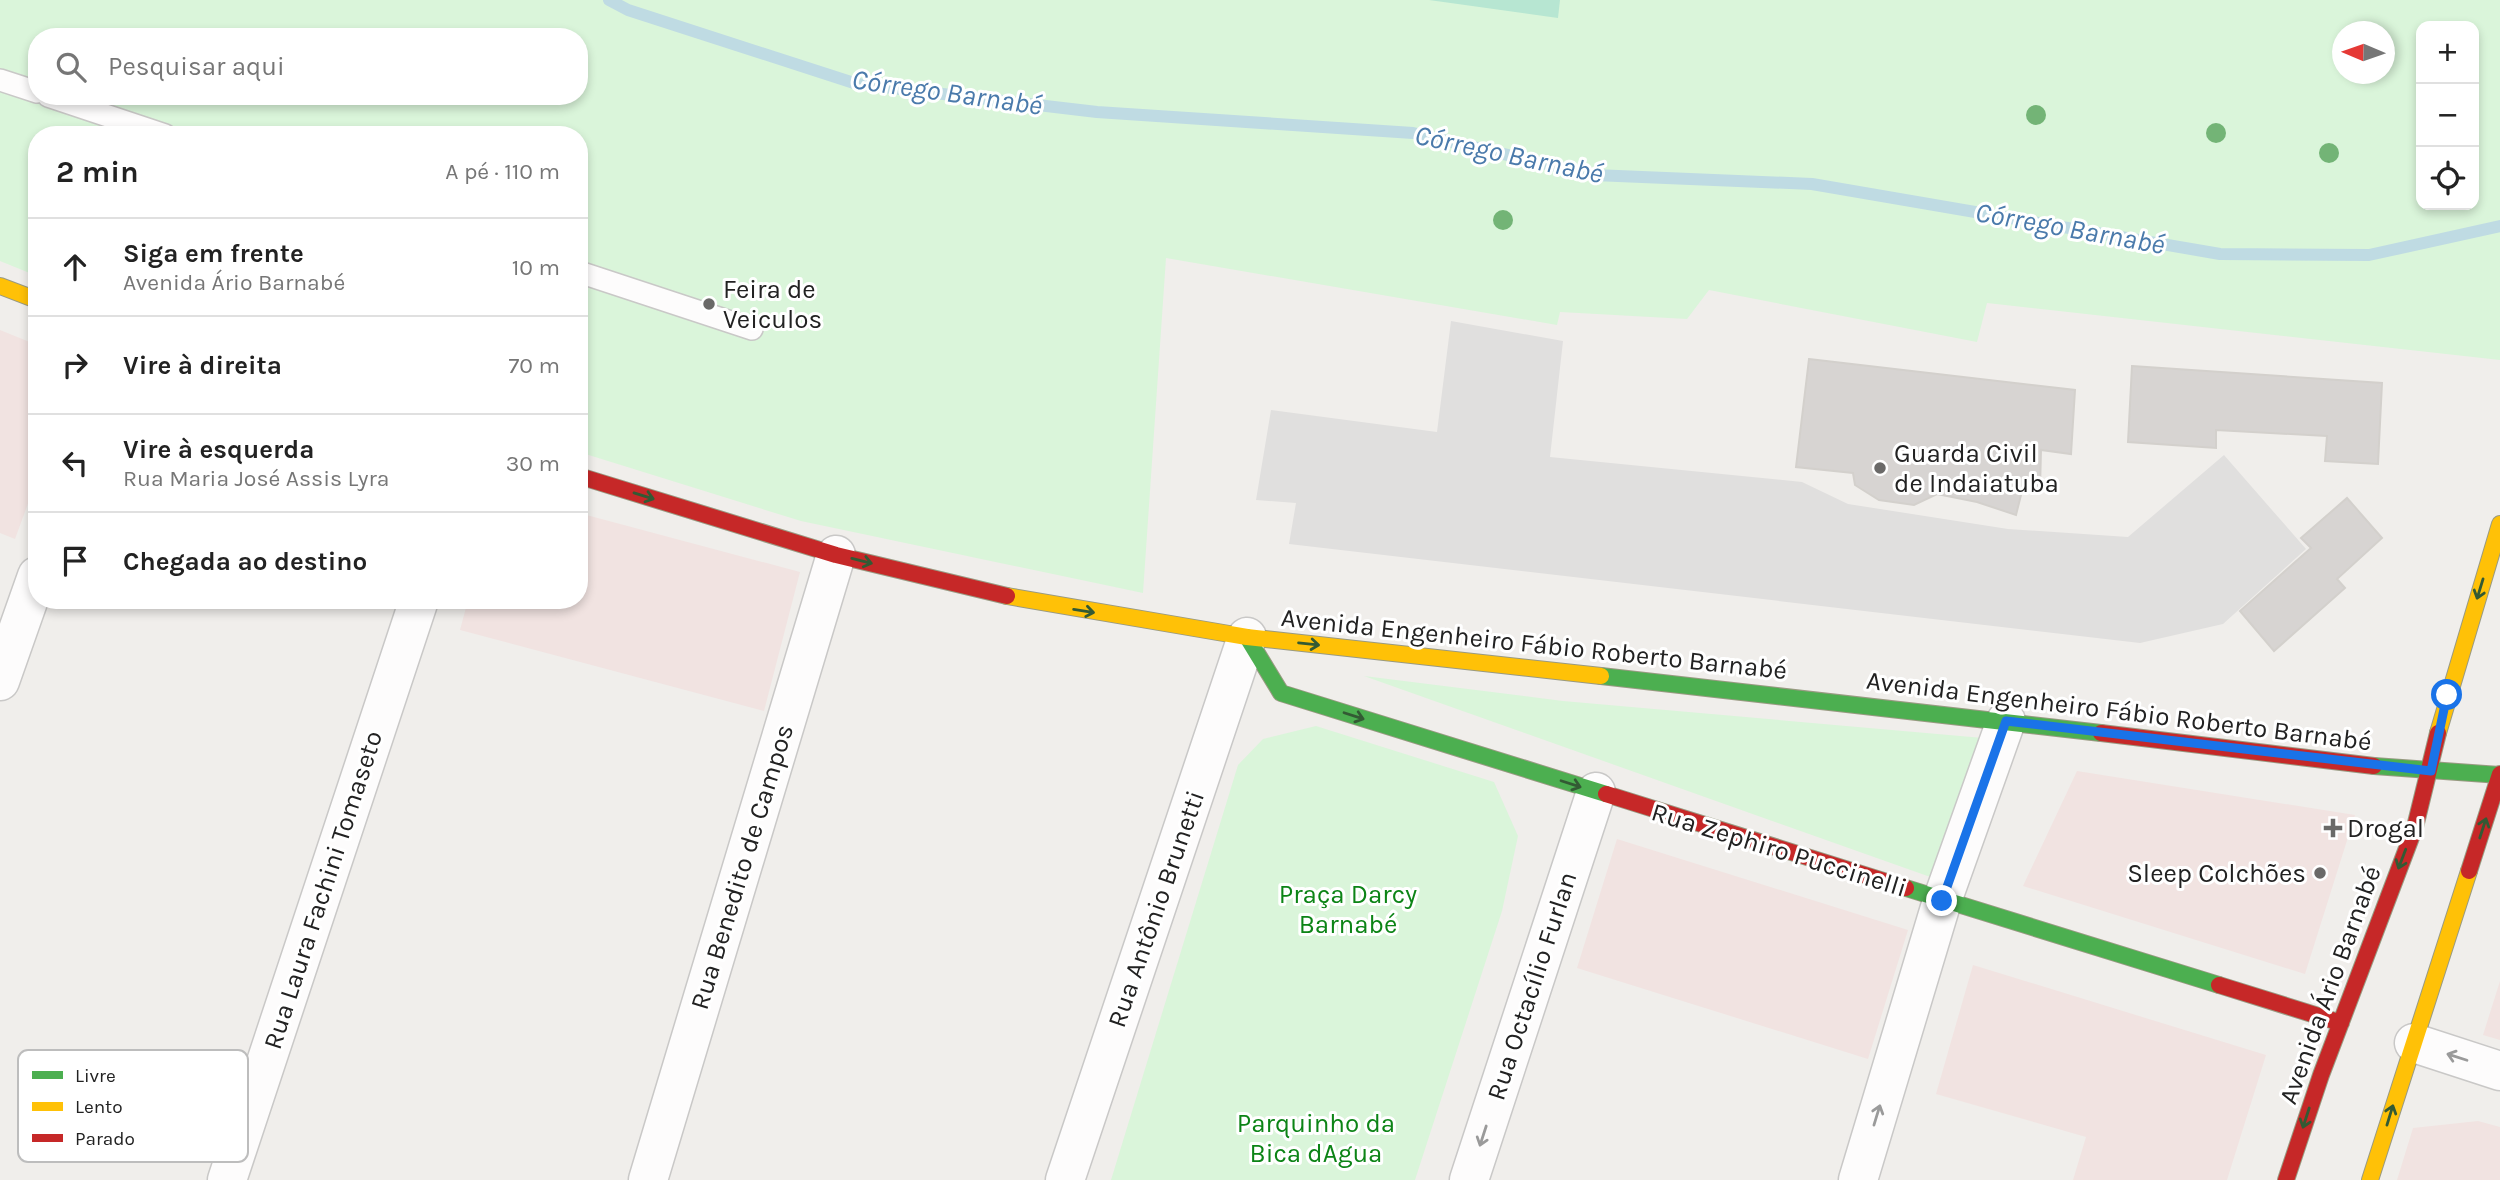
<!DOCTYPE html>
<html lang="pt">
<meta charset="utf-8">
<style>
:root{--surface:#fff;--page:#f2f2f2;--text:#222;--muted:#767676;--line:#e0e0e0}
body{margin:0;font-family:Karla,sans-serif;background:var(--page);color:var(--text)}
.controls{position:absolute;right:21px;top:21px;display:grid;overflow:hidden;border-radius:14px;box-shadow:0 4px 10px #0003}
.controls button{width:63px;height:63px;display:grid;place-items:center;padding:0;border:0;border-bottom:2px solid var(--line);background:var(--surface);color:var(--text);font:35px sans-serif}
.compass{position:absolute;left:2332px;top:21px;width:63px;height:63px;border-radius:50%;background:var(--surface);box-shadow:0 4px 10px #0003;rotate:272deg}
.stop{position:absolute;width:21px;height:21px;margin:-16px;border:5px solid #1a73e8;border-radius:50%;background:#fff}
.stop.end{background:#1a73e8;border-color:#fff;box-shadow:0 2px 7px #0008}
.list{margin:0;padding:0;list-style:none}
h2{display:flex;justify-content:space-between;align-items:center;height:91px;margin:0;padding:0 28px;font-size:30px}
h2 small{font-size:23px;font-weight:400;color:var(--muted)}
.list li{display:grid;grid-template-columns:46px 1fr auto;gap:21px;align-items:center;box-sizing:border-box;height:98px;padding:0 28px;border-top:2px solid var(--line)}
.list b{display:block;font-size:26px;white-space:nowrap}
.list p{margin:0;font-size:23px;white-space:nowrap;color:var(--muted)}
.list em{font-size:23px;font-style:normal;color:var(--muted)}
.icon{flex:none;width:38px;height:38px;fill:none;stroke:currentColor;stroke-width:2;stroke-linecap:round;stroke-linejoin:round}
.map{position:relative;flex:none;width:2500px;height:1180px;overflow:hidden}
.search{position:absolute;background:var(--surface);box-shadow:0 4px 10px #0003;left:28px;top:28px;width:560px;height:77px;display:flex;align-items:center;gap:18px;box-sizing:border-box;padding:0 24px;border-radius:28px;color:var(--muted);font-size:26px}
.panel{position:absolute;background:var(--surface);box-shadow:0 4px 10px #0003;left:28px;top:126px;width:560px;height:483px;border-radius:28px}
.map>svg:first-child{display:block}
</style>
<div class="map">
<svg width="2500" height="1180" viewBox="0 0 2500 1180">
<rect width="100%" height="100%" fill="#f0eeeb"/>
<path fill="#f1e3e1" d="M0,330L37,345V479L15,539L0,533Z
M579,513L800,572L764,711L460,630L468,600H579Z
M2077,771L2355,815L2305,974L2023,886Z
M1617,839L1908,930L1868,1059L1577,968Z
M1973,965L2266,1055L2227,1180H2073L2086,1137L1936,1094Z
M2500,981V1040L2483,1035Z
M2478,1121L2500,1127V1180H2397L2413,1128Z"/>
<path fill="#daf5da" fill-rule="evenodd" d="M0,0H2500V360L1987,303L1977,342L1709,290L1687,319L1560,312L1557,325L1166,258L1143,593L801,521L579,452V135H37V276L0,261ZM2421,26H2474V205H2421ZM2342,32H2384V74H2342ZM37,37H579V96H37Z
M1364,676L1563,701L1983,738L1936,879Z
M1316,726L1494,782L1518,836L1502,911L1415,1180H1111L1238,765L1263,739Z"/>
<path fill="#b7e6d2" d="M1429,0H1560L1558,18Z"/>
<path fill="#e0dfde" d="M1451,321L1563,341L1550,457L1802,482L1848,504L2008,529L2128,537L2224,455L2306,549L2223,624L2140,643L1289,544L1296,503L1256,500L1271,410L1437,432Z"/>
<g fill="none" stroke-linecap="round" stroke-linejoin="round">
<path stroke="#bfdbe3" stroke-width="12" d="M609,0L628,10L857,84L1097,112L1413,133L1594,175L1812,184L2220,254L2369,255L2500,226"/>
</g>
<path fill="#d7d4d2" stroke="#d3d0cc" stroke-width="2" d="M1809,359L2075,390L2071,454L2041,450L2040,489L2022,491L2016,515L1977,502L1937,494L1914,505L1879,500L1855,485L1853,473L1796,467Z
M2132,366L2382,383L2378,464L2325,461L2327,436L2216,430V448L2128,442Z
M2347,498L2382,538L2337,579L2345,588L2274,651L2240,611L2311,548L2301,538Z"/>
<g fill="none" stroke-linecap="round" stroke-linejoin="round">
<g stroke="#c9c8c7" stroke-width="24">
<path id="lane" d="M0,80L37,92
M48,96L165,135
M579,272L752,329"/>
</g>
<g stroke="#c9c8c7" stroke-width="41">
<path id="street" d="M0,681L37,576
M2414,1043L2500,1071
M227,1180L419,600
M648,1180L836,555
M1065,1180L1247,637
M1469,1180L1596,792
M1858,1180L1942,901L2006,721"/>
</g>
<g stroke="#999a82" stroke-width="18">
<path id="fast" d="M1247,637L1281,693L1606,794
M1601,676L2101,733
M2374,766L2500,775
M1906,888L2219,985"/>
</g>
<g stroke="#999a82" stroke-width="18">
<path id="slow" d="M0,286L37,300
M1007,596L1247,637L1601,676
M2438,733L2500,524
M2370,1180L2469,871"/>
</g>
<g stroke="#999a82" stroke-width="18">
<path id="jam" d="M579,476L836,555L1007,596
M2101,733L2374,766
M1606,794L1906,888
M2469,871L2500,774
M2219,985L2341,1023
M2286,1180L2321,1075L2415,827L2438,733"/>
</g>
<use href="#lane" stroke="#fdfcfc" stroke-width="21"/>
<use href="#street" stroke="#fdfcfc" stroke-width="38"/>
<use href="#fast" stroke="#4caf50" stroke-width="16"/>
<use href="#slow" stroke="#ffc107" stroke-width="16"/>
<use href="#jam" stroke="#c62828" stroke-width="16"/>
</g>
<g fill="#73b476">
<circle cx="2036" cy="115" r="10"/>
<circle cx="2216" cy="133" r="10"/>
<circle cx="2329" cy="153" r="10"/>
<circle cx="1503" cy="220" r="10"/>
</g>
<defs><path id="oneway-shaft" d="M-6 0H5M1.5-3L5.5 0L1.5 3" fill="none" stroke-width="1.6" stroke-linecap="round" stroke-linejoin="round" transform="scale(1.75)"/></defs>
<g stroke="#335a34">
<use href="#oneway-shaft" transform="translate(644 496) rotate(17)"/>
<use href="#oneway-shaft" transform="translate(862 561) rotate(14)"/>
<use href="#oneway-shaft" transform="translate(2480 589) rotate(107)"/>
<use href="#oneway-shaft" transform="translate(1084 611) rotate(9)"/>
<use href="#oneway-shaft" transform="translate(1309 644) rotate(6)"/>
<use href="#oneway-shaft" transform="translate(1354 716) rotate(18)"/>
<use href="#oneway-shaft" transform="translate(1571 784) rotate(18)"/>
<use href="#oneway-shaft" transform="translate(2483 828) rotate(-72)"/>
<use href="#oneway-shaft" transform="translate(2402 859) rotate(111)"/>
<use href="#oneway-shaft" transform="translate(2390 1115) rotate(-73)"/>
<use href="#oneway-shaft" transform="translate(2306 1118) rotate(108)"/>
</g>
<g stroke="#9a9a9a">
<use href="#oneway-shaft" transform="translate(2457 1057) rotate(-162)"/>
<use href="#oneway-shaft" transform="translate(1877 1115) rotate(-73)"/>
<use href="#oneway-shaft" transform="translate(1483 1136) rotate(108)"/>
</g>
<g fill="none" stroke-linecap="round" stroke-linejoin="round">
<path stroke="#1a73e8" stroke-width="9" d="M1942,901L2006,721L2431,771L2447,695"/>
</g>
<g fill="#6a6968" stroke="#fff" stroke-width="2.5">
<circle cx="709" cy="304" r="7"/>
<circle cx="1880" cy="468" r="7"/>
<path d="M2329.5 817.5h7v7h7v7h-7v7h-7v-7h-7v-7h7z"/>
<circle cx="2320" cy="873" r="7"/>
</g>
<g text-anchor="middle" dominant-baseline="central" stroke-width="6" stroke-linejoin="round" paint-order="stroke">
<g font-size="26" fill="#222" stroke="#fff" text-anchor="start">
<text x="723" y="289">Feira de<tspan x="723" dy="30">Veiculos</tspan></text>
<text x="1894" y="453">Guarda Civil<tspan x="1894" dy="30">de Indaiatuba</tspan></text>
<text x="2347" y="828">Drogal</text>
<text x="2306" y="873" text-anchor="end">Sleep Colchões</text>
</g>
<g font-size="26" fill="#222" stroke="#fff">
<text transform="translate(1534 644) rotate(6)">Avenida Engenheiro Fábio Roberto Barnabé</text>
<text transform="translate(2119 711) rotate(7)">Avenida Engenheiro Fábio Roberto Barnabé</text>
<text transform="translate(1779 850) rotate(17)">Rua Zephiro Puccinelli</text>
<text transform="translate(742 867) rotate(-73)">Rua Benedito de Campos</text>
<text transform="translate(323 890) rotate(-72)">Rua Laura Fachini Tomaseto</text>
<text transform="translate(1156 909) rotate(-71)">Rua Antônio Brunetti</text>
<text transform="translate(2330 985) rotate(-70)">Avenida Ário Barnabé</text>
<text transform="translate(1532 986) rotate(-72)">Rua Octacílio Furlan</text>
</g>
<g font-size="26" fill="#0c8416" stroke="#fff">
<text x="1348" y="894">Praça Darcy<tspan x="1348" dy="30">Barnabé</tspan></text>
<text x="1316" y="1123">Parquinho da<tspan x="1316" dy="30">Bica dAgua</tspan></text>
</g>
<g font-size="28" font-style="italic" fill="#4a7aab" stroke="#fff">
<text transform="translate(947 92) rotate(8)">Córrego Barnabé</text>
<text transform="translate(1509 154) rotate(12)">Córrego Barnabé</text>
<text transform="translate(2070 228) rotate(10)">Córrego Barnabé</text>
</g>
</g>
<rect x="18" y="1050" width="230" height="112" rx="10" fill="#fff" stroke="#bdbdbd" stroke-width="2"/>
<rect x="32" y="1071" width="31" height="8" fill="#4caf50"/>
<rect x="32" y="1102" width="31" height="9" fill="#ffc107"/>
<rect x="32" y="1134" width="31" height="8" fill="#c62828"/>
<g font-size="19" fill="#222">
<text x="75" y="1082">Livre</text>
<text x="75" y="1113">Lento</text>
<text x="75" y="1145">Parado</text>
</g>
</svg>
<div class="controls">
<button>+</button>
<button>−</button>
<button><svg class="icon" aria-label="locate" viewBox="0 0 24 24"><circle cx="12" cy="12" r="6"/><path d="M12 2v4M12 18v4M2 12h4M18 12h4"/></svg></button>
</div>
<svg class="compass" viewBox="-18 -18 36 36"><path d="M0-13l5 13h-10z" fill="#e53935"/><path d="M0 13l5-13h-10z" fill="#767676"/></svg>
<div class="stop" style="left:2447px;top:695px"></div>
<div class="stop end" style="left:1942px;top:901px"></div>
<div class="search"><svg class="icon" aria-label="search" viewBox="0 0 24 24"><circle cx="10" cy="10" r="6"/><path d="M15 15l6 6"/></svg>Pesquisar aqui</div>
<section class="panel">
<h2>2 min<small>A pé · 110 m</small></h2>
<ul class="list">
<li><svg class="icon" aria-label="ahead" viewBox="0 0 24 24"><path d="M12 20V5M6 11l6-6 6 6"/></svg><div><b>Siga em frente</b><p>Avenida Ário Barnabé</p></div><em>10 m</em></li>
<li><svg class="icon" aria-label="right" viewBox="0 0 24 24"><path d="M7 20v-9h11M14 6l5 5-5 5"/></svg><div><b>Vire à direita</b></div><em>70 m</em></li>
<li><svg class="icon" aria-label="left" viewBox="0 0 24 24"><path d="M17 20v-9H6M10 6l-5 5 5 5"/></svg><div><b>Vire à esquerda</b><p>Rua Maria José Assis Lyra</p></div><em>30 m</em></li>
<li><svg class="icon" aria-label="arrive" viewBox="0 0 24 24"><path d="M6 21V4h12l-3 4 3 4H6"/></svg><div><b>Chegada ao destino</b></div></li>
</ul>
</section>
</div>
